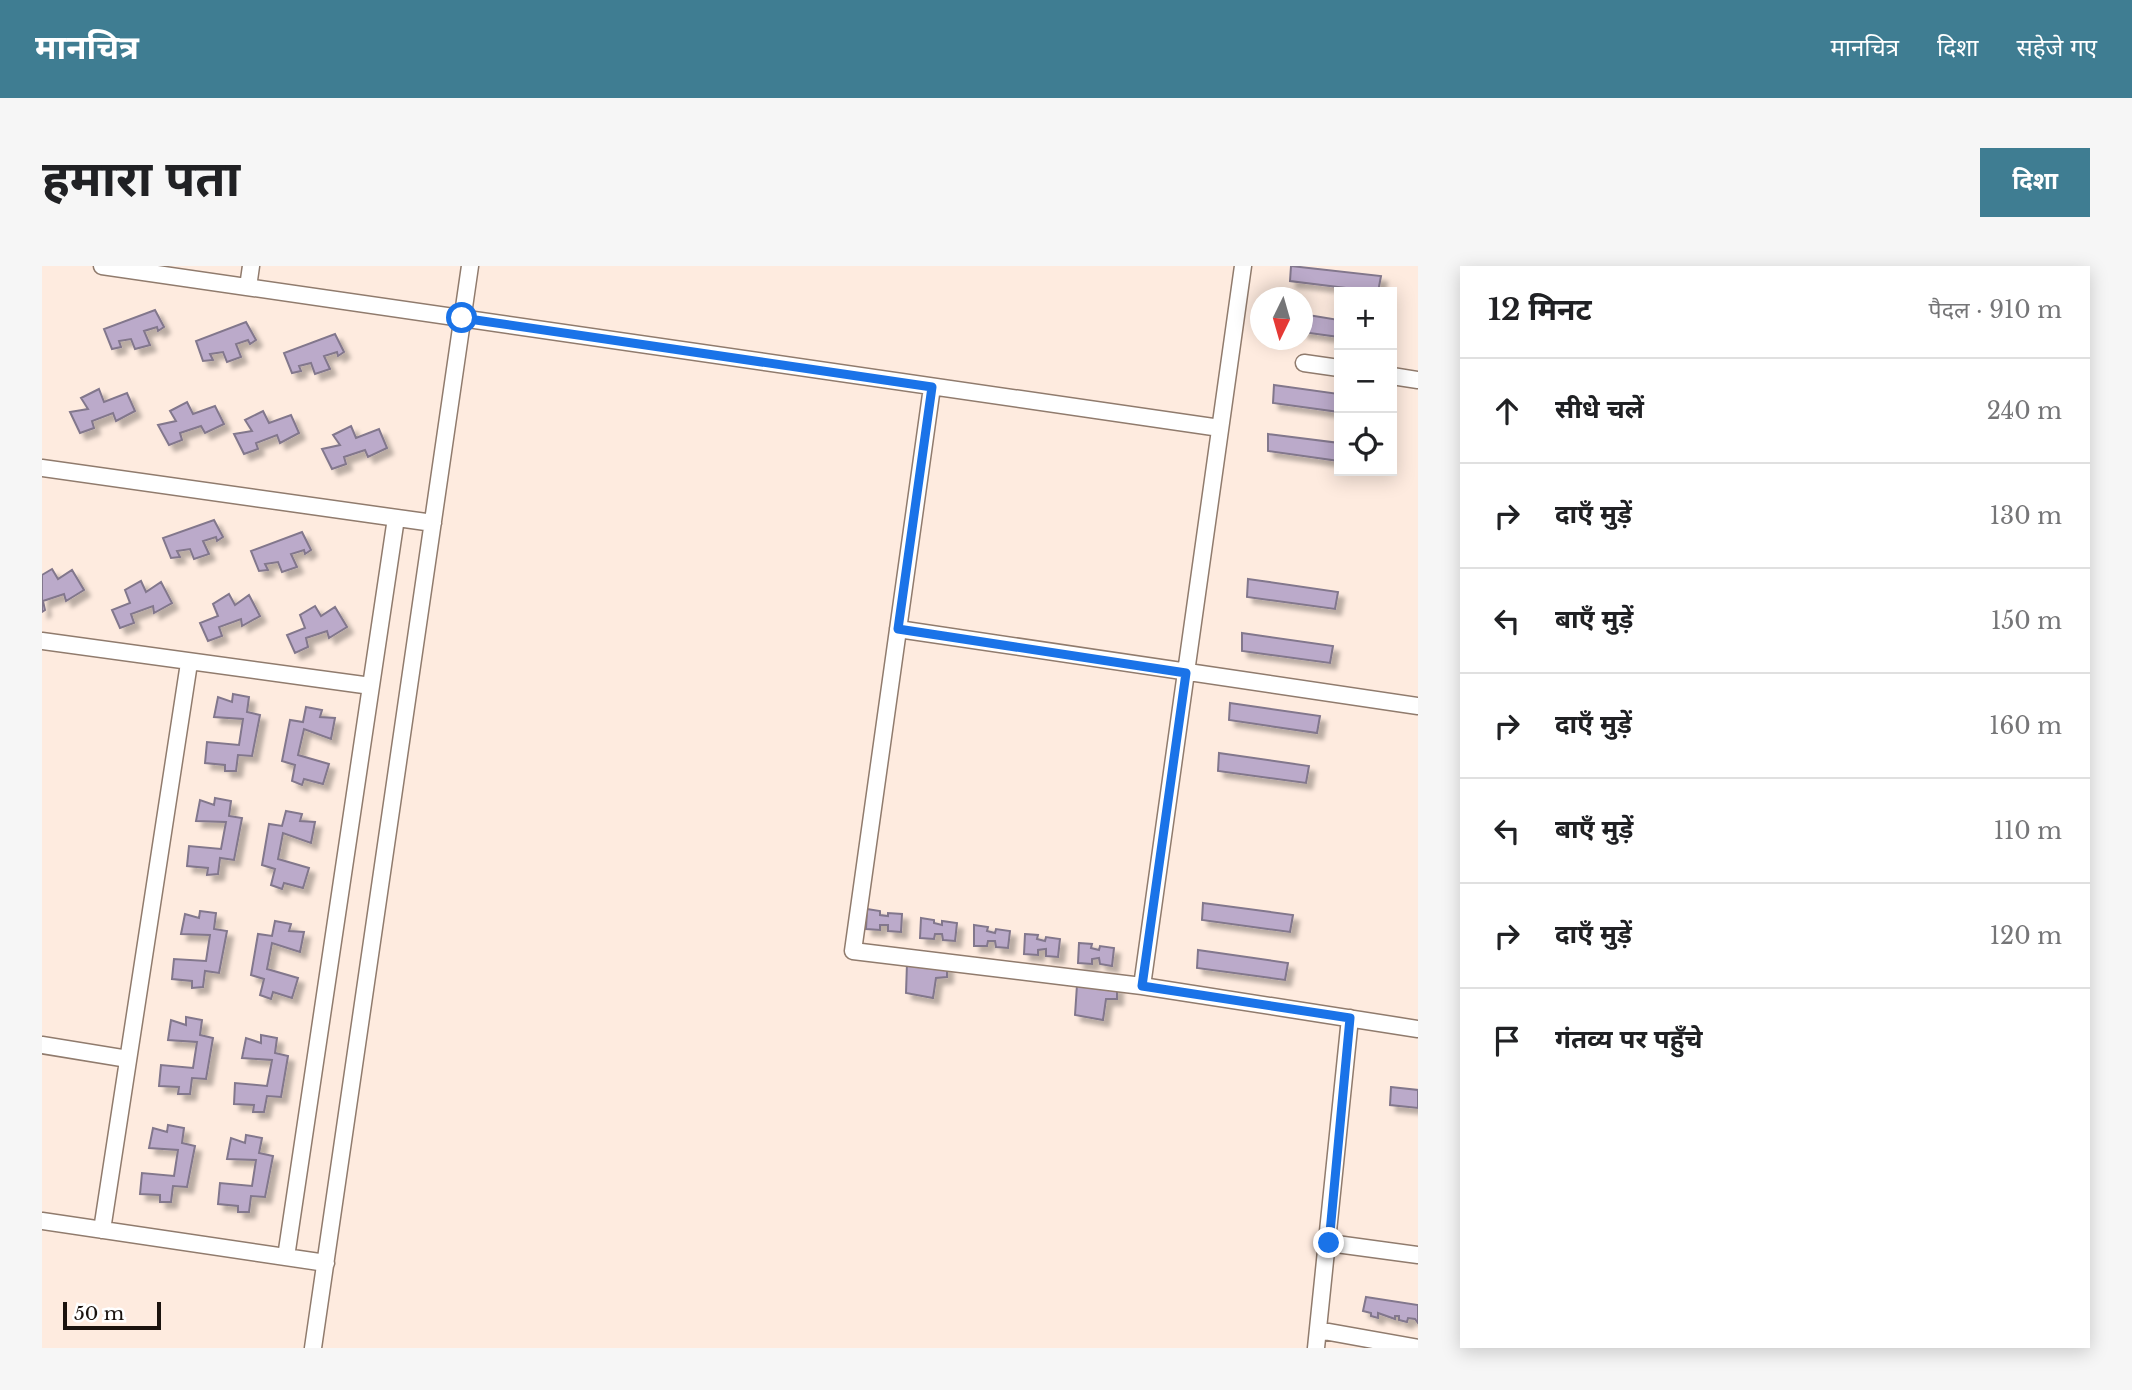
<!DOCTYPE html>
<html lang="hi">
<meta charset="utf-8">
<style>
:root{--surface:#fff;--page:#f6f6f6;--text:#202124;--muted:#757577;--line:#e0e0e0;--accent:#3f7d92}
body{margin:0;font-family:"Libre Baskerville","Noto Sans Devanagari",serif;background:var(--page);color:var(--text)}
.controls{position:absolute;right:21px;top:21px;display:grid;overflow:hidden;border-radius:0px;box-shadow:0 4px 18px #0003}
.controls button{width:63px;height:63px;display:grid;place-items:center;padding:0;border:0;border-bottom:2px solid var(--line);background:var(--surface);color:var(--text);font:35px sans-serif}
.compass{position:absolute;left:1208px;top:21px;width:63px;height:63px;border-radius:50%;background:var(--surface);box-shadow:0 4px 18px #0003;rotate:185deg}
.scale{position:absolute;left:21px;bottom:18px;width:98px;box-sizing:border-box;padding-left:7px;border:4px solid #1b130e;border-top:0;font-size:19px;line-height:24px;white-space:nowrap;color:#1b130e;-webkit-text-stroke:5px #fff;paint-order:stroke}
.stop{position:absolute;width:21px;height:21px;margin:-16px;border:5px solid #1a73e8;border-radius:50%;background:#fff}
.stop.end{background:#1a73e8;border-color:#fff;box-shadow:0 2px 7px #0008}
.list{margin:0;padding:0;list-style:none}
h2{display:flex;justify-content:space-between;align-items:center;height:91px;margin:0;padding:0 28px;font-size:30px}
h2 small{font-size:23px;font-weight:400;color:var(--muted)}
.list li{display:grid;grid-template-columns:46px 1fr auto;gap:21px;align-items:center;box-sizing:border-box;height:105px;padding:0 28px;border-top:2px solid var(--line)}
.list b{display:block;font-size:26px;white-space:nowrap}
.list em{font-size:23px;font-style:normal;color:var(--muted)}
.icon{flex:none;width:38px;height:38px;fill:none;stroke:currentColor;stroke-width:2;stroke-linecap:round;stroke-linejoin:round}
.map{position:relative;flex:none;width:1376px;height:1082px;overflow:hidden;border-radius:0px}
header{display:flex;align-items:center;gap:42px;box-sizing:border-box;height:98px;padding:0 35px;background:var(--accent);color:#fff}
header strong{font-size:33px}
nav{display:flex;gap:38px;margin-inline-start:auto;font-size:24px}
.intro{display:flex;align-items:center;justify-content:space-between;box-sizing:border-box;height:168px;padding:0 42px}
h1{margin:0;font-size:49px}
.button{padding:18px 32px;border-radius:0px;background:var(--accent);color:#fff;font-size:24px;font-weight:700}
main{display:flex;gap:42px;padding:0 42px}
aside{flex:1;background:var(--surface);border-radius:0px;box-shadow:0 4px 18px #0003}
.map>svg:first-child{display:block}
</style>
<header>
<strong>मानचित्र</strong>
<nav><a>मानचित्र</a><a>दिशा</a><a>सहेजे गए</a></nav>
</header>
<div class="intro"><h1>हमारा पता</h1><a class="button">दिशा</a></div>
<main>
<div class="map">
<svg width="1376" height="1082" viewBox="0 0 1376 1082">
<defs>
<filter id="shadow"><feDropShadow dx="6" dy="6" stdDeviation="2" flood-color="#0004"/></filter>
</defs>
<rect width="100%" height="100%" fill="#feebdf"/>
<path fill="#bbaaca" stroke="#82778c" stroke-width="2" filter="url(#shadow)" d="M1249,0L1339,10L1336,26L1248,15Z
M113,44L122,61L116,65L115,61L102,65L108,79L93,83L89,73L77,75L79,81L70,83L62,63Z
M1260,48L1297,54V71L1260,66Z
M204,56L214,74L208,78L206,74L194,78L199,91L185,96L181,86L168,88L171,94L161,95L154,75Z
M293,68L302,86L296,90L295,86L282,90L288,103L273,108L269,97L257,100L259,105L250,107L242,87Z
M1232,119L1297,128V146L1231,137Z
M57,123L62,136L85,127L93,145L74,155L71,147L50,155L52,162L38,167L28,146L46,143L39,132Z
M145,136L151,148L173,140L182,158L163,167L159,160L138,167L140,174L127,179L116,159L134,155L128,145Z
M221,145L227,157L249,149L257,167L238,177L235,169L214,177L216,183L202,188L192,168L210,165L203,154Z
M309,160L314,172L337,163L345,182L326,191L323,184L302,191L304,198L290,203L280,183L298,179L291,169Z
M1226,168L1297,177V195L1226,185Z
M172,254L181,271L175,275L174,271L161,275L167,288L152,293L148,283L135,285L138,291L129,292L121,272Z
M260,266L269,284L263,288L262,284L249,288L255,301L240,306L236,296L223,298L226,304L217,305L209,285Z
M10,303L16,313L30,304L42,324L24,335L22,328L1,335L3,344L0,346V309Z
M1206,313L1296,326L1293,343L1205,331Z
M99,315L104,326L119,316L130,337L112,347L111,340L89,348L92,357L78,362L70,344L88,337L83,324Z
M187,328L193,339L207,329L218,350L200,360L199,353L177,361L180,370L166,375L158,357L176,350L171,338Z
M273,340L279,350L293,341L305,361L287,372L285,365L264,372L266,381L253,387L245,369L263,362L258,349Z
M1200,367L1291,380L1288,397L1200,385Z
M191,428L207,431L205,446L218,449L210,490L196,489L194,505H183V499L163,497L165,476L197,479L201,453L172,451L176,431L190,436Z
M1188,437L1278,450L1275,467L1187,454Z
M264,441L280,444L278,451L293,452L289,473L262,463L256,489L287,498L281,518L262,513L260,519L250,515L253,499L240,495L248,454L261,456Z
M1177,487L1267,500L1264,517L1176,505Z
M173,532L189,535L187,550L200,552L192,594L178,592L176,608L165,609L166,602L145,600L147,580L179,583L184,556L154,555L158,534L172,539Z
M244,545L260,548L258,555L273,556L269,577L241,567L236,593L267,602L261,622L242,617L240,623L229,619L233,603L220,599L227,558L240,560Z
M1161,637L1251,649L1248,666L1160,654Z
M825,643L838,645V649L846,650V647L860,648L859,666L846,665V659H838V664L824,663Z
M158,645L174,647L172,663L185,665L177,707L163,705L161,721L150,722V715L130,713L132,693L164,695L168,669L139,668L143,648L157,652Z
M879,652L892,654V657L900,659V655L915,657L913,675L901,674L900,668H893L892,673L878,672Z
M233,655L249,658L247,665L262,666L258,686L230,677L225,703L256,712L250,732L231,726L229,733L218,729L222,713L209,709L216,668L230,670Z
M932,659L946,661L945,665L953,667L954,663L968,665L966,682L954,681L953,675H946L945,680H932Z
M983,668L996,669L995,673L1003,675L1004,671L1018,673L1016,691L1004,690V683L996,684V689L982,688Z
M1037,677L1050,678L1049,682L1057,684L1058,680L1072,682L1070,700L1058,698L1057,692L1050,693V698L1036,697Z
M1156,684L1246,697L1243,714L1155,702Z
M865,697L905,699V711L894,712L891,732L864,727Z
M1035,719L1075,720V733H1064L1061,754L1033,749Z
M144,751L160,754L158,769L171,772L164,813L150,812L148,828H136L137,821L117,820L119,799L151,802L155,776L126,774L129,754L144,759Z
M219,769L235,772L233,787L246,790L239,831L225,830L222,846H211L212,839L192,838L193,817L225,820L230,794L200,792L204,772L219,777Z
M1349,821L1376,824V842L1348,839Z
M126,859L142,862L140,877L153,880L145,921L131,920L129,936H118V929L98,928L100,907L132,910L136,884L107,882L111,862L125,866Z
M204,869L220,872L217,887L231,890L223,931L209,930L207,946H196V940L176,938L178,917L210,920L214,894L185,893L189,872L203,877Z
M1324,1031L1376,1039V1057L1373,1053L1366,1052L1365,1056L1357,1054V1050H1353V1053L1336,1047V1052L1329,1050V1047L1321,1045Z"/>
<g fill="none" stroke-linecap="round" stroke-linejoin="round">
<g stroke="#907b6d" stroke-width="19">
<path id="minor" d="M60,0L1178,162
M206,21L209,0
M1262,97L1297,102
M1350,110L1376,114
M890,121L811,685L1100,720L1376,763
M0,202L391,257
M856,363L1376,440
M0,375L329,420
M1100,720L1201,0
M0,779L86,793
M0,955L284,997
M60,964L147,397
M1287,977L1376,989
M244,991L354,252
M1276,1064L1376,1082
M271,1082L428,0
M1274,1082L1308,752"/>
</g>
<use href="#minor" stroke="#fff" stroke-width="16"/>
</g>
<g fill="none" stroke-linecap="round" stroke-linejoin="round">
<path stroke="#1a73e8" stroke-width="9" d="M420,52L890,121L856,363L1144,407L1100,720L1308,752L1287,977"/>
</g>
</svg>
<div class="controls">
<button>+</button>
<button>−</button>
<button><svg class="icon" aria-label="locate" viewBox="0 0 24 24"><circle cx="12" cy="12" r="6"/><path d="M12 2v4M12 18v4M2 12h4M18 12h4"/></svg></button>
</div>
<svg class="compass" viewBox="-18 -18 36 36"><path d="M0-13l5 13h-10z" fill="#e53935"/><path d="M0 13l5-13h-10z" fill="#757577"/></svg>
<div class="scale">50 m</div>
<div class="stop" style="left:420px;top:52px"></div>
<div class="stop end" style="left:1287px;top:977px"></div>
</div>
<aside>
<h2>12 मिनट<small>पैदल · 910 m</small></h2>
<ul class="list">
<li><svg class="icon" aria-label="ahead" viewBox="0 0 24 24"><path d="M12 20V5M6 11l6-6 6 6"/></svg><div><b>सीधे चलें</b></div><em>240 m</em></li>
<li><svg class="icon" aria-label="right" viewBox="0 0 24 24"><path d="M7 20v-9h11M14 6l5 5-5 5"/></svg><div><b>दाएँ मुड़ें</b></div><em>130 m</em></li>
<li><svg class="icon" aria-label="left" viewBox="0 0 24 24"><path d="M17 20v-9H6M10 6l-5 5 5 5"/></svg><div><b>बाएँ मुड़ें</b></div><em>150 m</em></li>
<li><svg class="icon" aria-label="right" viewBox="0 0 24 24"><path d="M7 20v-9h11M14 6l5 5-5 5"/></svg><div><b>दाएँ मुड़ें</b></div><em>160 m</em></li>
<li><svg class="icon" aria-label="left" viewBox="0 0 24 24"><path d="M17 20v-9H6M10 6l-5 5 5 5"/></svg><div><b>बाएँ मुड़ें</b></div><em>110 m</em></li>
<li><svg class="icon" aria-label="right" viewBox="0 0 24 24"><path d="M7 20v-9h11M14 6l5 5-5 5"/></svg><div><b>दाएँ मुड़ें</b></div><em>120 m</em></li>
<li><svg class="icon" aria-label="arrive" viewBox="0 0 24 24"><path d="M6 21V4h12l-3 4 3 4H6"/></svg><div><b>गंतव्य पर पहुँचे</b></div></li>
</ul>
</aside>
</main>
